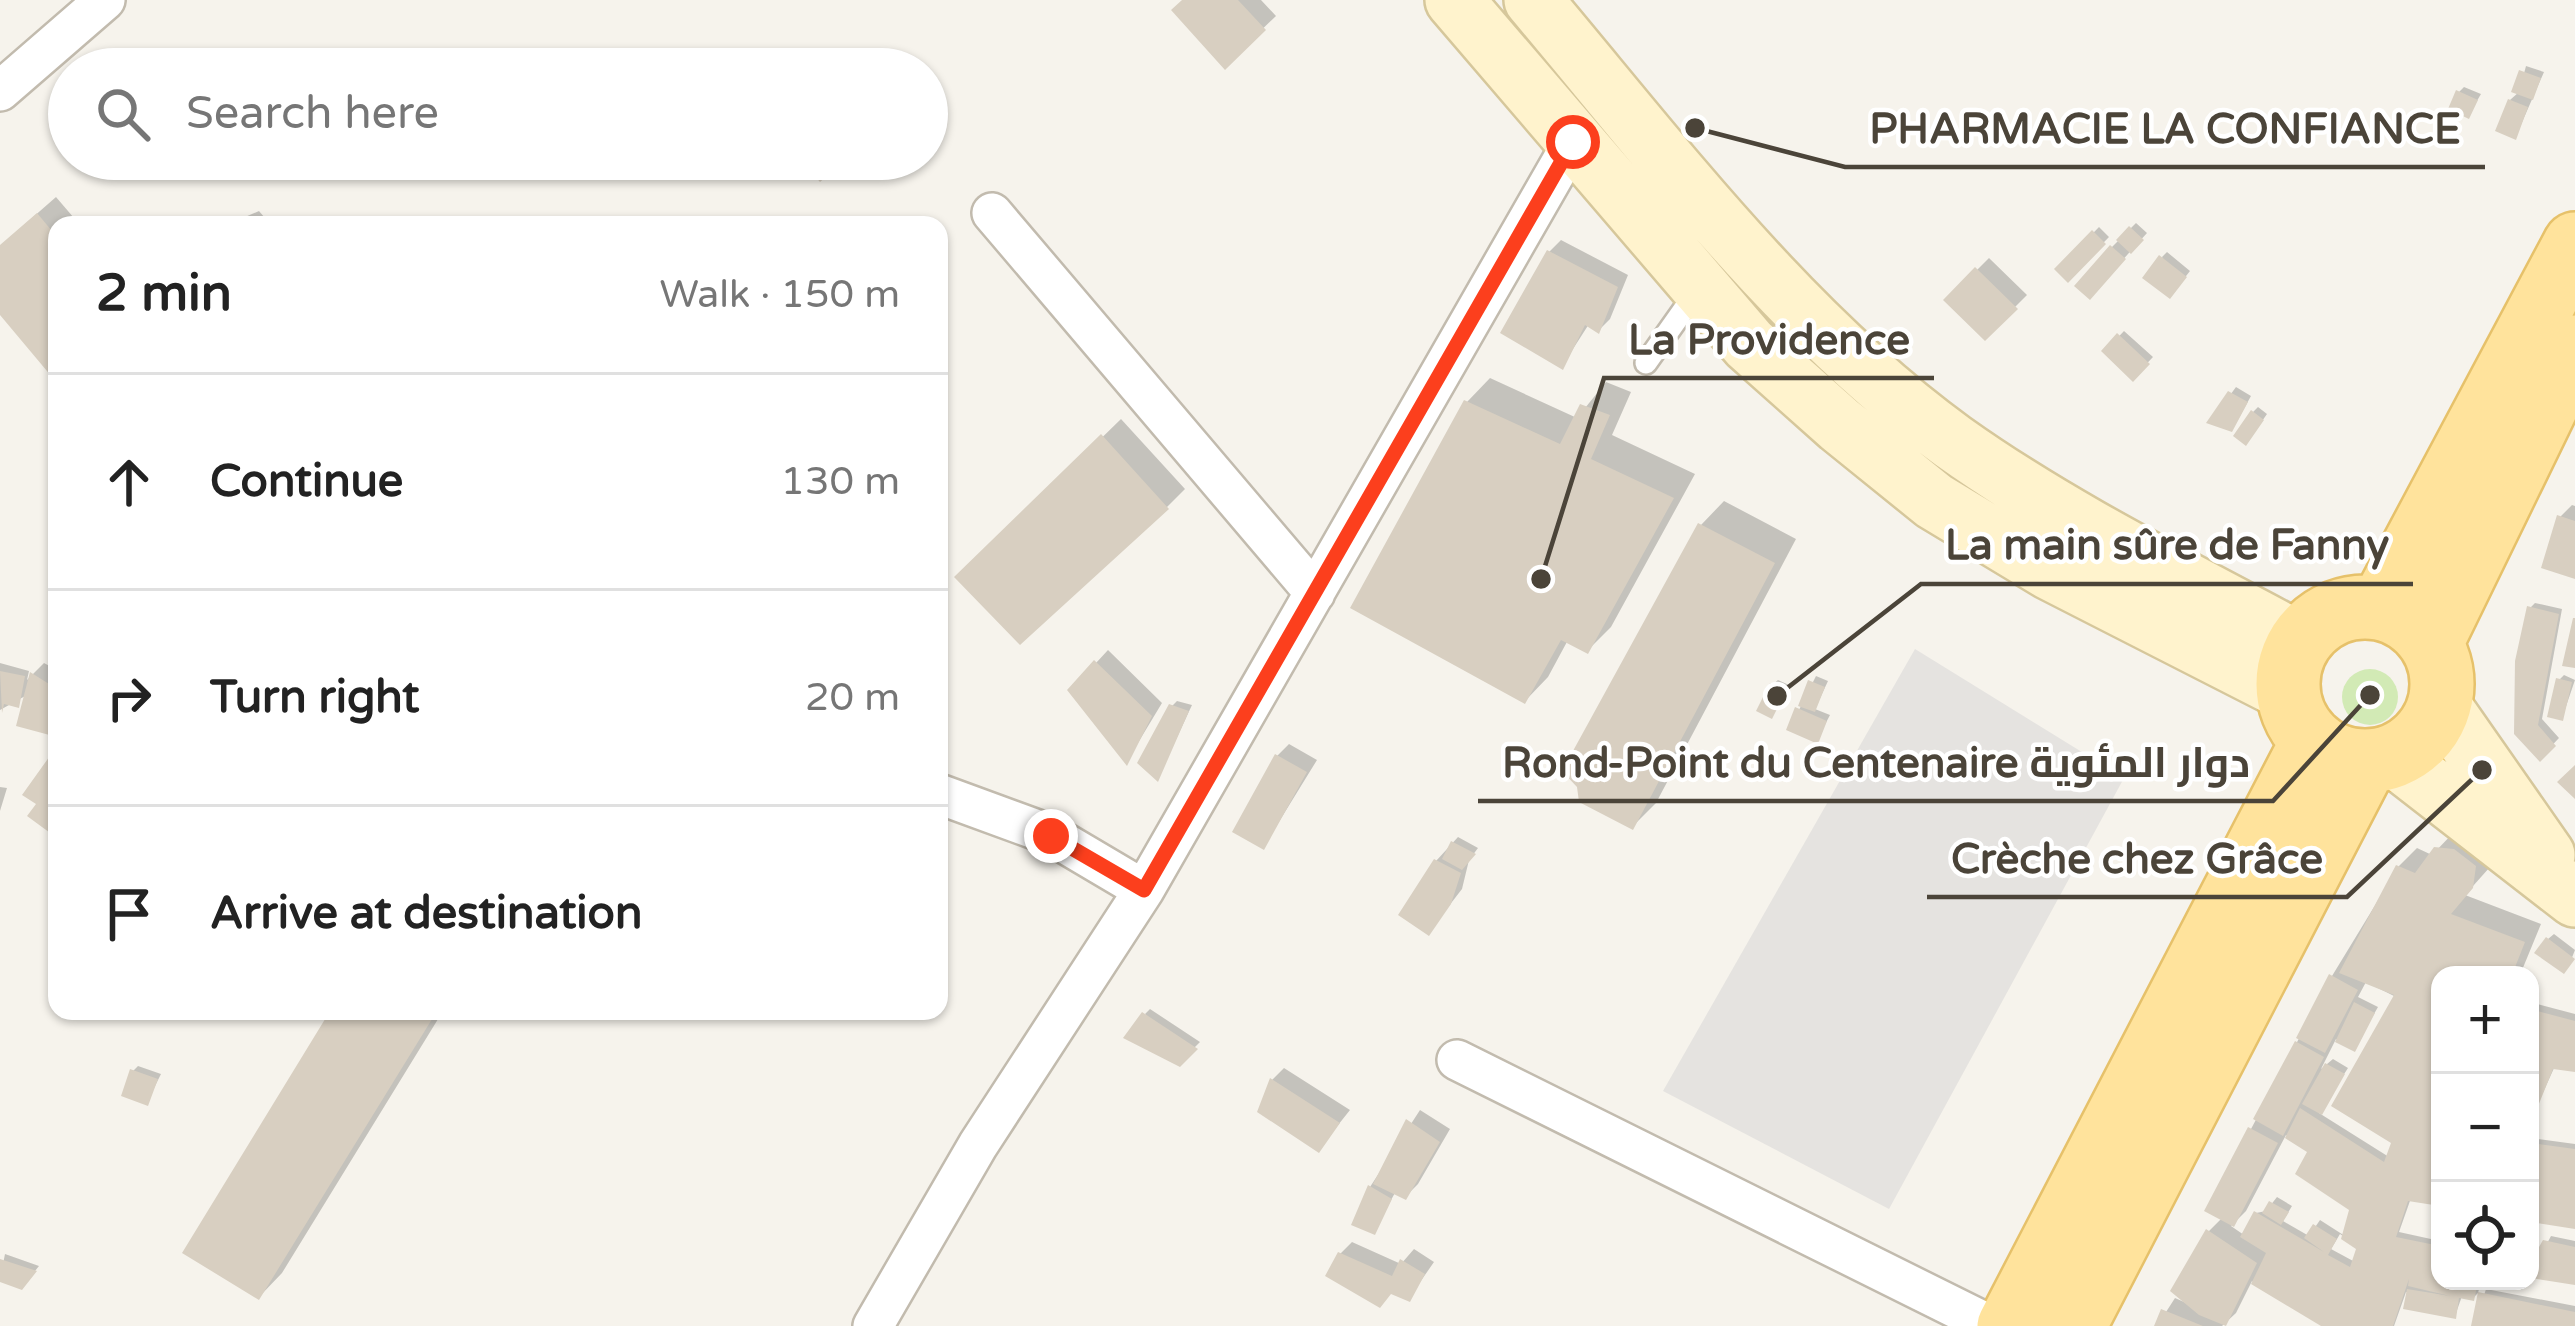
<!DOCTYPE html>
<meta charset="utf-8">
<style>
:root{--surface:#fff;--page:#f2f2f2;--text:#222;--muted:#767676;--line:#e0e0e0}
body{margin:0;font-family:"Varela Round",Cairo,sans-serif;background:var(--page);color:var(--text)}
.controls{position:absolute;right:36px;bottom:36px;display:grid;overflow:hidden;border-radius:24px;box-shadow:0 3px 9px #0004}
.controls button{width:108px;height:108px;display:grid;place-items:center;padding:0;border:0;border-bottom:3px solid var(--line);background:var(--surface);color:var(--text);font:60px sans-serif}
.stop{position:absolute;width:36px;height:36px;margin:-27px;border:9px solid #fc3f1d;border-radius:50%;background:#fff}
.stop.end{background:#fc3f1d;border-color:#fff;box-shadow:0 3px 12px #0008}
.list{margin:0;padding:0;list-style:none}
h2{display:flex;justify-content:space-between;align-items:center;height:156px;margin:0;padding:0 48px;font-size:51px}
h2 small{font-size:39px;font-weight:400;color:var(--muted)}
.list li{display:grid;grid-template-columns:78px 1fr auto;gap:36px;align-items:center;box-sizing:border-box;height:216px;padding:0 48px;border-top:3px solid var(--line)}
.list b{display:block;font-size:45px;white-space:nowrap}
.list em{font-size:39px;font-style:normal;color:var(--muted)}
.icon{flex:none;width:66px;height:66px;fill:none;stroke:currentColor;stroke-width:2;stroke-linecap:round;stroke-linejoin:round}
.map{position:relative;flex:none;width:2575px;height:1326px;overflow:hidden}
.search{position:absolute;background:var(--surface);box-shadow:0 3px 9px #0004;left:48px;top:48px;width:900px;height:132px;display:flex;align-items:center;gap:30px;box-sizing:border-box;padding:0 42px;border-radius:66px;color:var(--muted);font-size:45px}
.panel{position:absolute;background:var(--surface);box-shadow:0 3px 9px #0004;left:48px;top:216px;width:900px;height:804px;border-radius:24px}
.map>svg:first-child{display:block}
</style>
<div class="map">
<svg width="2575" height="1326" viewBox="0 0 2575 1326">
<rect width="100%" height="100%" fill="#f6f3ec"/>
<path fill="#d2eab5" d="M2342 697a28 28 0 1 1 56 0a28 28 0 1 1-56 0Z"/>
<path fill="#e5e3e0" d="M1915,649L2124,778L1889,1209L1663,1091Z"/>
<path fill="#0003" fill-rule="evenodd" d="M1186,0H1261L1276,16L1225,65Z
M2526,66L2544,72L2516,136L2510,100L2519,92Z
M2464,87L2481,94L2468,116L2459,92Z
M56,197L80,225H57V378L0,311V246Z
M259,211L271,225H238L245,217Z
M2136,223L2147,233L2090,296L2112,247Z
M2099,227L2109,237L2068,279L2058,269Z
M1561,240L1628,275L1610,319L1598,331L1589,324L1562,366L1549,252Z
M2167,252L2190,271L2175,290L2162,257Z
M1989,258L2027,295L1985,337L1947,300Z
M2124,331L2153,357L2133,378L2105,351Z
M1490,378L1577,418L1606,382L1631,392L1612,435L1695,474L1611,627L1587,651L1568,640L1548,677L1525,701L1467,402Z
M2236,387L2251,396L2236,423L2211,421Z
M2258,407L2267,414L2251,437L2253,412Z
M1121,419L1185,489L1167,507L959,577Z
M1724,501L1796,539L1656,803L1633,826L1701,525Z
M2572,505L2575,506V576L2560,517Z
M2535,603L2562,609L2542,719L2559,738L2540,758L2530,608Z
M1108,650L1162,703L1127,761L1071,690Z
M0,663L29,671L27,680L44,663L57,670V734L27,695L0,710Z
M2564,675L2575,680L2562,718L2559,680Z
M1816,676L1828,681L1815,709L1830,715L1817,740L1790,728Z
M1778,680L1789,685L1777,710L1772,685Z
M1177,701L1192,705L1158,778L1172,706Z
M1289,744L1317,760L1264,846L1277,756Z
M0,787L7,788L0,811Z
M2455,831L2490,867L2465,895L2541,924L2520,975H2440V1203L2411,1198L2399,1232L2440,1241V1281H2481L2478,1293L2473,1298L2462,1296L2455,1316L2406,1292L2394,1326H2324L2252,1281L2236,1313L2222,1326H2157L2175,1298L2191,1305L2209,1231L2223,1217L2251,1129L2332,976L2399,866L2417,848L2432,855ZM2366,982L2396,997L2395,1142L2389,1157L2319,1113L2348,1068L2333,1059L2321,1069L2336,1039L2354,1049L2378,1007L2358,997ZM2286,1135L2311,1151L2353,1209L2345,1236L2320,1220L2309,1236L2283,1221L2292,1206L2277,1197L2266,1211L2256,1213L2244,1235L2231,1226L2246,1211ZM2340,1234L2360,1248L2355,1262L2331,1249Z
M1458,837L1478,848L1469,860L1462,889L1428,933L1436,861Z
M2554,934L2575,950L2569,965L2548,939Z
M2530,1002L2575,1014V1069L2555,1066L2530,1121Z
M1150,1009L1200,1042L1179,1063L1145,1014Z
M334,1011H443L282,1273L259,1297Z
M138,1066L161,1074L147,1102L133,1071Z
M1284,1068L1350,1110L1319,1149L1272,1080Z
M1420,1110L1450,1129L1418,1184L1406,1196L1396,1191L1374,1231L1370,1187Z
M2530,1138L2575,1144V1226L2530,1219Z
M2551,1236L2575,1241V1282L2530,1275Z
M1352,1242L1401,1264L1414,1249L1434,1262L1409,1298L1340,1254Z
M5,1254L39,1266L27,1281L0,1279Z
M2486,1289L2575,1306V1326H2474Z"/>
<path fill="#d8cfc1" d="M1182,0H1238L1266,30L1225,70L1171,10Z
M2519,70L2541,78L2533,100L2511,92Z
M2456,90L2478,100L2469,119L2448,109Z
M2508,99L2528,107L2516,140L2495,131Z
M812,159H846L820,182L805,165Z
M37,213L57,237V383L0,315V245Z
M257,216L267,225H234L241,217Z
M2129,226L2144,240L2131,254L2116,240Z
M2092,230L2106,244L2068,283L2054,269Z
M2110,245L2126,259L2090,300L2074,286Z
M1547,250L1618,287L1599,334L1585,325L1563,370L1500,333Z
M2159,255L2187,277L2170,299L2142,278Z
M1975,267L2018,309L1985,341L1943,300Z
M2117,333L2150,364L2133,382L2101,351Z
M2228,391L2248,402L2232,432L2206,423Z
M1464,400L1560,444L1580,404L1610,415L1591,459L1674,498L1588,654L1561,640L1525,704L1350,608Z
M2251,410L2264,420L2246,446L2233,436Z
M1101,434L1169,509L1020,645L954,577Z
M2557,515L2575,521V579L2541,568Z
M1698,523L1775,563L1633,830L1579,802L1577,787L1562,771Z
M2527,606L2559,614L2538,725L2556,746L2540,762L2514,734L2515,661Z
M2573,618H2575V668L2562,666Z
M1094,660L1152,716L1127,766L1067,690Z
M0,671L25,676L19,708L4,704L2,713Z
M30,672L57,689V737L16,726Z
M2556,678L2572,682L2563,721L2547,717Z
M1808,680L1825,687L1815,712L1798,706Z
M1770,683L1786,691L1772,719L1756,711Z
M1169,704L1189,711L1158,782L1137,763Z
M1795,707L1827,721L1818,744L1786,730Z
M57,746V838L27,816L36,804L22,795Z
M1275,754L1307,772L1264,850L1232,832Z
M2575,765V799L2557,782Z
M1451,841L1476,854L1462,870L1442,859Z
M2434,847L2454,849L2476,866L2473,888L2451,914L2525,942L2512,975H2440V1206L2408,1201L2396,1237L2440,1246V1281H2478L2474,1301L2459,1298L2456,1319L2403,1309L2407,1289L2450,1296L2408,1286L2409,1279L2393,1326H2321L2251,1284L2266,1253L2240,1237L2254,1211L2324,1252L2304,1238L2313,1224L2337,1239L2328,1255L2350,1267L2356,1249L2341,1239L2349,1210L2295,1174L2307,1152L2285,1138L2300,1108L2384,1162L2391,1143L2331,1106L2394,995L2339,973L2396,865L2415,873Z
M1434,859L1461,873L1451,904L1429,936L1398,915Z
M2546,937L2575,959L2564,974L2534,953Z
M2329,974L2358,990L2325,1053L2296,1038Z
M2354,1002L2375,1013L2355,1052L2335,1042Z
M2530,1009L2575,1021V1072L2553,1069L2530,1126Z
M330,1011H437L259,1300L182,1253Z
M1142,1012L1198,1049L1180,1067L1123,1038Z
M2295,1041L2324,1057L2283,1136L2253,1119Z
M2325,1063L2345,1074L2322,1115L2302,1104Z
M130,1069L158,1079L148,1106L121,1096Z
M1270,1078L1340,1123L1319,1153L1257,1112Z
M1406,1119L1440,1142L1406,1200L1373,1184Z
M2248,1127L2278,1143L2234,1227L2204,1211Z
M2530,1143L2575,1149V1229L2530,1222Z
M1368,1185L1392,1199L1375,1235L1351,1225Z
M2269,1201L2289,1212L2281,1225L2262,1213Z
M2206,1229L2257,1263L2226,1326L2199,1315L2170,1291Z
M2543,1240L2575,1247V1285L2530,1278V1263Z
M1338,1252L1392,1276L1400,1259L1425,1274L1410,1302L1391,1294L1380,1308L1325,1276Z
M0,1259L37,1271L22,1290L0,1282Z
M2478,1292L2575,1312V1326H2471Z
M2161,1309L2203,1326H2154Z"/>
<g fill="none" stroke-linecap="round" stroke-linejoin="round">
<g stroke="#c2bbae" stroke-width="26">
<path id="lane" d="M1646,363L1697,291"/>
</g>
<g stroke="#c2bbae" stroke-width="44">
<path id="street" d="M0,91L105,0
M992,213L1315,593
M939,794L1051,835L1144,890
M1457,1060L1992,1326
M873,1326L978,1145L1144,890L1573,142"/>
</g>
<g stroke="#d6c79b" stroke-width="62">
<path id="secondary" d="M1454,0L1749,344L1840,425L1934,501L2050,571L2289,693
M1533,0C1662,153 1790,324 1953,442C2061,519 2184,579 2301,642
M2440,703L2546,855
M2392,756L2575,898"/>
</g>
<g stroke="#e6c16a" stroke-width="68">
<path id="primary" d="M2288 684a77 77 0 1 1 154 0a77 77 0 1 1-154 0Z
M2381,608L2575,244
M2431,643L2575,347
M2009,1326L2313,741
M2074,1326L2366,762"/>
</g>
<use href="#lane" stroke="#fff" stroke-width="21"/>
<use href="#street" stroke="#fff" stroke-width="39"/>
<use href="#secondary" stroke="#fff3cd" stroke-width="57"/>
<use href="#primary" stroke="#ffe39c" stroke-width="63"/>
</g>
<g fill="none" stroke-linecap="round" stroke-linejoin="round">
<path stroke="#fc3f1d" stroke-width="15" d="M1051,836L1144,890L1573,142"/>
</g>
<path fill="none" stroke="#4b4439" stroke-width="4.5" d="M1695 128L1845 167H2485M1541 579L1604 378H1934M1777 696L1921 584H2413M2370 695L2273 801H1478M2482 770L2347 897H1927"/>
<g fill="#4b4439" stroke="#fff" stroke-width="4.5">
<circle cx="1695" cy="128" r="12"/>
<circle cx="1541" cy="579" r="12"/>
<circle cx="1777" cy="696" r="12"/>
<circle cx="2370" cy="695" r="12"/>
<circle cx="2482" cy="770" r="12"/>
</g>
<g font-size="42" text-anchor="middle" font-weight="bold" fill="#4b4439" stroke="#fff" stroke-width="9" stroke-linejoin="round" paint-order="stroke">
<text x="2165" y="143">PHARMACIE LA CONFIANCE</text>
<text x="1769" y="354">La Providence</text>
<text x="2167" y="559">La main sûre de Fanny</text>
<text x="1876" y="777">Rond-Point du Centenaire دوار المئوية</text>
<text x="2137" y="873">Crèche chez Grâce</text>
</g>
</svg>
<div class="controls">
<button>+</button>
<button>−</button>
<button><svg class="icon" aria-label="locate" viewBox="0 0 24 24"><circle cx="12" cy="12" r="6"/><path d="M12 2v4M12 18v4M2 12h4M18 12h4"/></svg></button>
</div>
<div class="stop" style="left:1573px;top:142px"></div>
<div class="stop end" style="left:1051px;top:836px"></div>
<div class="search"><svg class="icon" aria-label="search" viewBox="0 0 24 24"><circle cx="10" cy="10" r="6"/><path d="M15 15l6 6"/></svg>Search here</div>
<section class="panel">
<h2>2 min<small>Walk · 150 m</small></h2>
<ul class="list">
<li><svg class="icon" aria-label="ahead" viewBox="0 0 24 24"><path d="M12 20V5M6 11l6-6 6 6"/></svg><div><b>Continue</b></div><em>130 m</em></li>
<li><svg class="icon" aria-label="right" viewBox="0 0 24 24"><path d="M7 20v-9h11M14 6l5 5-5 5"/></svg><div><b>Turn right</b></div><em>20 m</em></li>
<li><svg class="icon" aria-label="arrive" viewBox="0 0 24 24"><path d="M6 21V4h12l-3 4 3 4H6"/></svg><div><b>Arrive at destination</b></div></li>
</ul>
</section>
</div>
